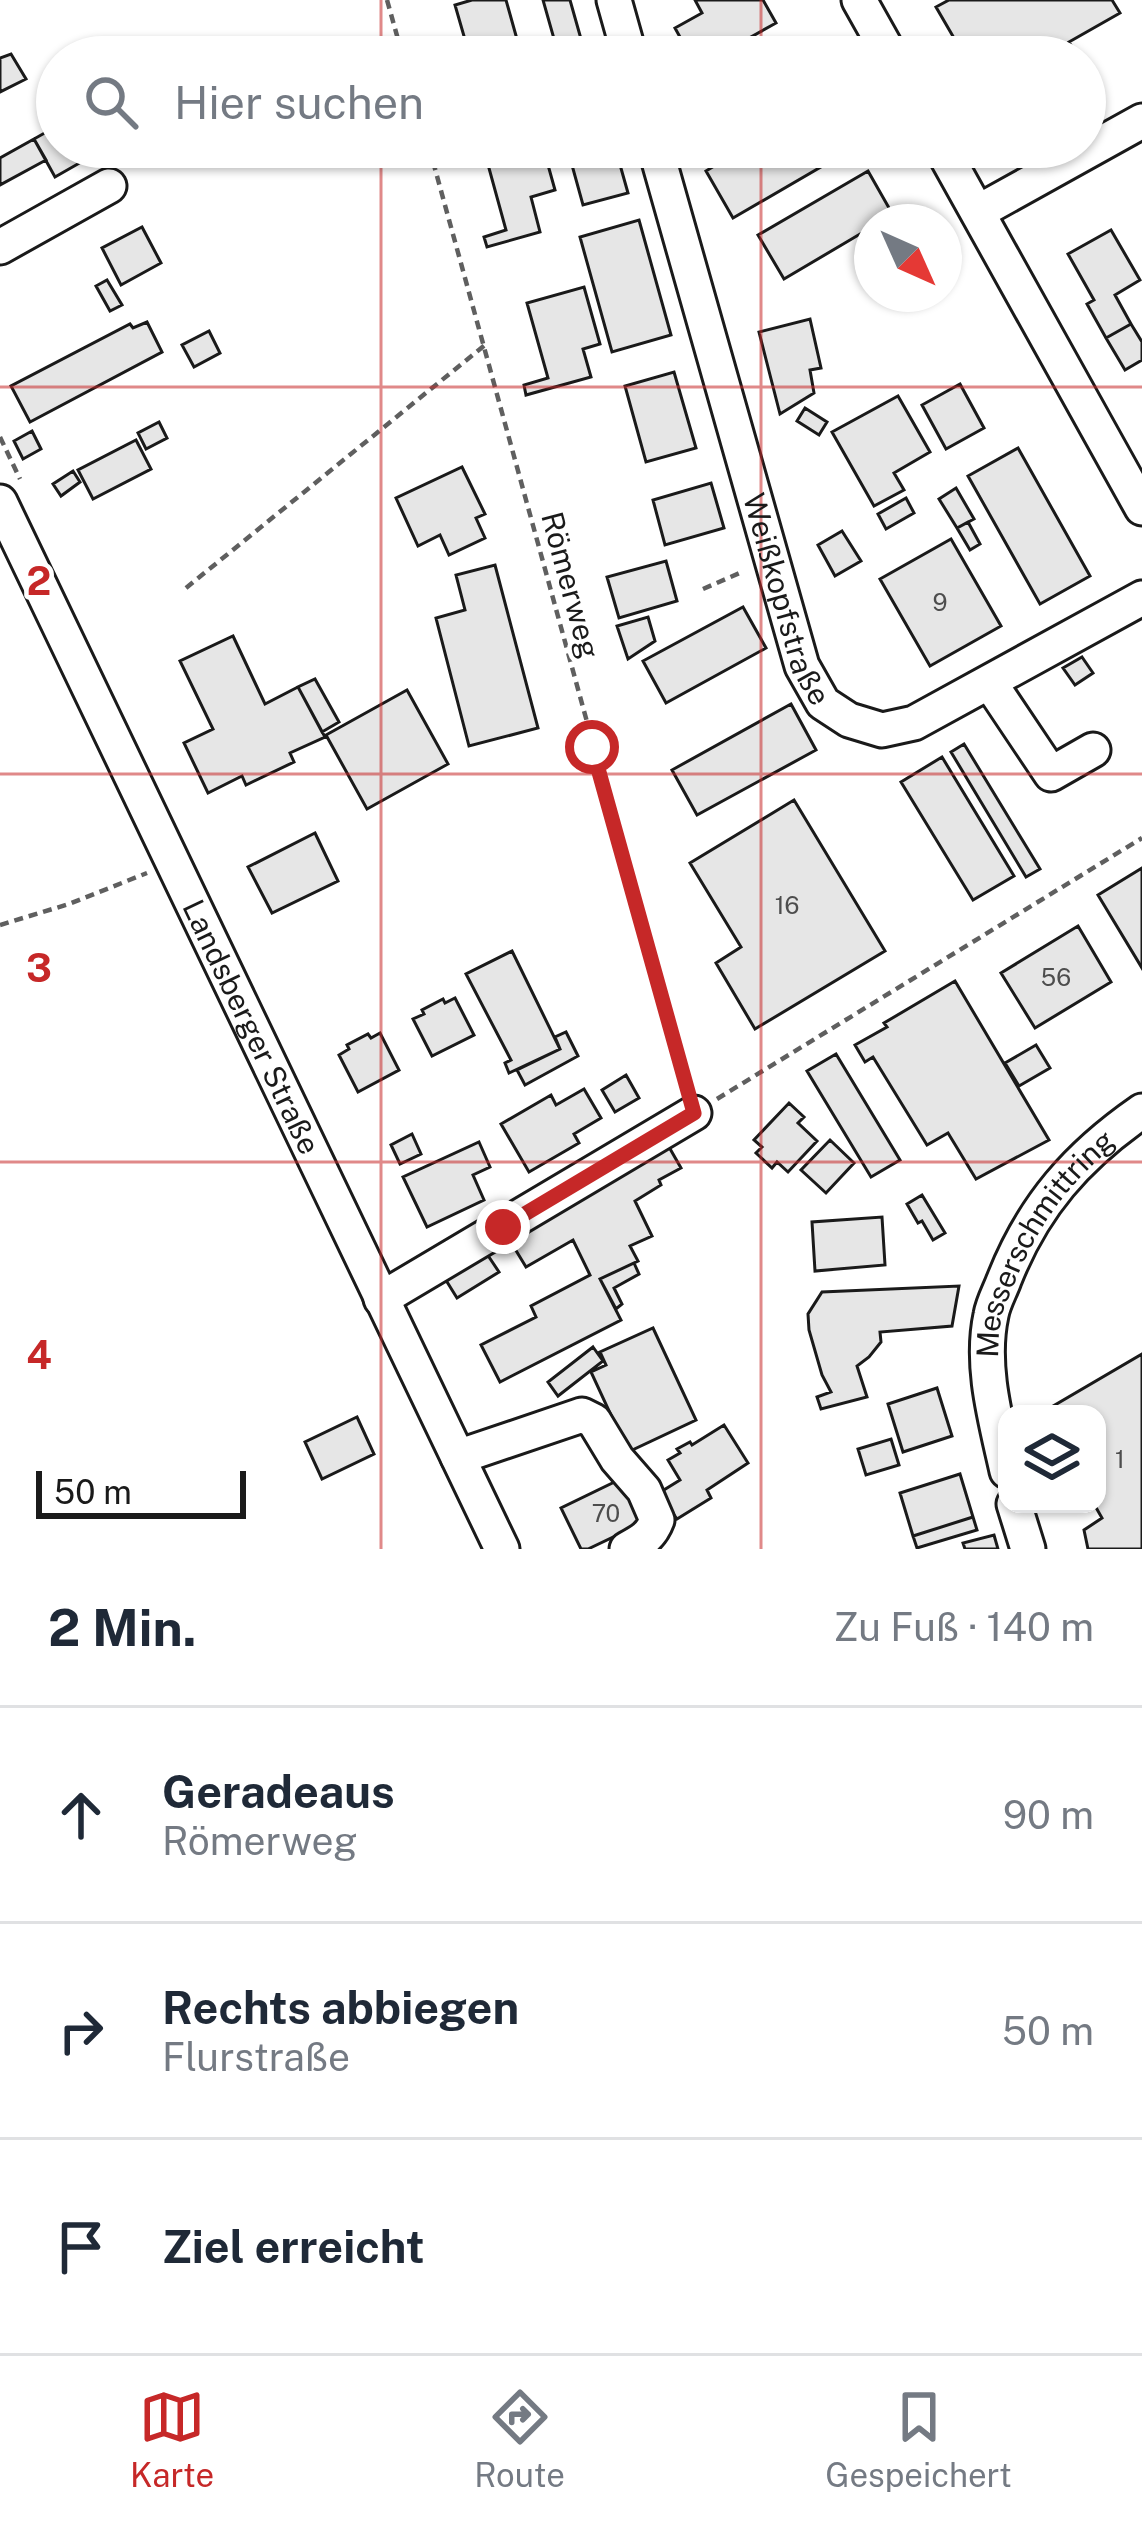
<!DOCTYPE html>
<html lang="de">
<meta charset="utf-8">
<style>
:root{--surface:#fff;--page:#f2f2f3;--text:#1f2937;--muted:#747a83;--line:#e0e1e3;--accent:#c62828}
body{margin:0;font-family:"Public Sans",sans-serif;background:var(--page);color:var(--text)}
.controls{position:absolute;right:36px;bottom:36px;display:grid;overflow:hidden;border-radius:24px;box-shadow:0 3px 9px #0004}
.controls button{width:108px;height:108px;display:grid;place-items:center;padding:0;border:0;border-bottom:3px solid var(--line);background:var(--surface);color:var(--text);font:60px sans-serif}
.compass{position:absolute;left:854px;top:204px;width:108px;height:108px;border-radius:50%;background:var(--surface);box-shadow:0 3px 9px #0004;rotate:135deg}
.scale{position:absolute;left:36px;bottom:30px;width:210px;box-sizing:border-box;padding-left:12px;border:6px solid #1a1a1a;border-top:0;font-size:33px;line-height:42px;white-space:nowrap;color:#1a1a1a;-webkit-text-stroke:9px #fff;paint-order:stroke}
.stop{position:absolute;width:36px;height:36px;margin:-27px;border:9px solid #c62828;border-radius:50%;background:#fff}
.stop.end{background:#c62828;border-color:#fff;box-shadow:0 3px 12px #0008}
.list{margin:0;padding:0;list-style:none}
h2{display:flex;justify-content:space-between;align-items:center;height:156px;margin:0;padding:0 48px;font-size:51px}
h2 small{font-size:39px;font-weight:400;color:var(--muted)}
.list li{display:grid;grid-template-columns:78px 1fr auto;gap:36px;align-items:center;box-sizing:border-box;height:216px;padding:0 48px;border-top:3px solid var(--line)}
.list b{display:block;font-size:45px;white-space:nowrap}
.list p{margin:0;font-size:39px;white-space:nowrap;color:var(--muted)}
.list em{font-size:39px;font-style:normal;color:var(--muted)}
.icon{flex:none;width:66px;height:66px;fill:none;stroke:currentColor;stroke-width:2;stroke-linecap:round;stroke-linejoin:round}
.map{position:relative;flex:none;width:1142px;height:1549px;overflow:hidden}
.search{position:absolute;background:var(--surface);box-shadow:0 3px 9px #0004;left:36px;right:36px;top:36px;height:132px;display:flex;align-items:center;gap:30px;box-sizing:border-box;padding:0 42px;border-radius:66px;color:var(--muted);font-size:45px}
.sheet{height:804px;background:var(--surface)}
nav{display:flex;justify-content:space-around;align-items:center;box-sizing:border-box;height:168px;border-top:3px solid var(--line);background:var(--surface);font-size:33px;color:var(--muted)}
nav a{display:grid;justify-items:center;gap:6px}
nav .on{color:var(--accent)}
.map>svg:first-child{display:block}
</style>
<div class="map">
<svg width="1142" height="1549" viewBox="0 0 1142 1549">
<rect width="100%" height="100%" fill="#fff"/>
<path fill="#e6e6e6" stroke="#1a1a1a" stroke-width="3" d="M472,0H506L522,57H470L455,5Z
M543,0H570L583,46L558,53Z
M695,0H763L776,23L715,57H691L675,28L702,13Z
M949,0H1112L1120,13L1069,42L1078,57H965L936,7Z
M11,54L26,79L0,92V58Z
M57,126V147H94L97,153L55,177L34,139Z
M34,139L46,160L0,185V158Z
M493,147H543L555,190L531,197L540,232L487,247L484,237L506,230L484,150Z
M567,147H615L628,193L583,205Z
M716,147H848L850,150L733,218L706,171L724,160Z
M868,171L893,215L881,222H872V227L784,279L758,235Z
M639,220L671,335L612,352L580,237Z
M142,227L161,263L121,285L102,248Z
M1111,230L1140,280L1115,295L1131,324L1106,338L1087,304L1094,300L1068,254Z
M107,280L122,305L110,311L96,286Z
M584,287L600,344L583,349L591,377L526,395L524,385L548,378L527,303Z
M810,319L821,368L810,370L814,393L780,414L759,332Z
M147,322L162,352L30,422L11,386L130,324L133,328Z
M1131,324L1142,342V360L1125,370L1106,338Z
M209,331L220,353L194,367L182,345Z
M674,372L696,448L646,462L625,386Z
M960,384L984,428L946,449L922,405Z
M898,396L930,452L894,473L904,490L874,506L832,432Z
M805,408L827,422L819,435L797,421Z
M159,422L167,438L146,449L138,433Z
M32,431L41,449L23,459L14,441Z
M136,440L151,469L93,499L78,470Z
M1018,448L1090,576L1040,604L968,476Z
M462,467L485,514L476,518L485,538L449,555L440,535L418,546L396,498Z
M73,471L80,482L61,496L53,484Z
M711,483L724,528L665,545L653,500Z
M956,488L974,519L957,528L939,499Z
M906,498L914,513L886,529L878,514Z
M968,522L980,544L970,550L957,528Z
M842,531L861,561L835,576L818,545Z
M951,539L1001,626L930,666L880,579Z
M666,561L677,601L619,618L607,577Z
M495,565L538,728L469,746L436,618L465,610L456,575Z
M743,607L766,648L666,703L643,661Z
M648,617L655,641L628,659L617,626Z
M233,636L265,704L298,687L325,737L290,753L294,762L246,785L242,776L208,793L184,743L213,729L180,661Z
M1082,657L1093,673L1075,685L1063,668Z
M315,679L339,722L322,732L298,687Z
M407,690L448,764L367,809L326,735Z
M791,704L816,750L697,815L672,770Z
M964,744L1040,869L1026,877L951,752Z
M942,757L1014,876L973,900L901,782Z
M794,800L885,951L755,1029L716,963L741,947L690,863Z
M315,833L338,881L272,913L248,867Z
M1142,868V968L1098,895Z
M1078,926L1111,982L1035,1028L1001,973Z
M512,951L560,1049L509,1073L505,1063L511,1060L466,974Z
M955,981L1049,1140L976,1179L948,1133L927,1145L873,1057L865,1062L855,1045L887,1027L884,1023Z
M455,998L474,1035L432,1056L413,1019L424,1014L422,1010L443,999L445,1003Z
M566,1032L578,1056L525,1085L517,1070L560,1049L555,1037Z
M380,1033L399,1070L358,1092L339,1055L349,1049L347,1045L368,1034L371,1038Z
M1036,1045L1050,1068L1019,1086L1005,1063Z
M836,1054L900,1160L871,1177L807,1071Z
M626,1075L639,1098L615,1112L602,1090Z
M584,1089L601,1118L574,1134L579,1143L529,1172L501,1124L551,1095L556,1105Z
M789,1103L804,1117L798,1123L817,1141L788,1172L777,1162L772,1168L756,1153L762,1147L754,1140Z
M412,1134L421,1154L400,1164L391,1145Z
M665,1140L681,1168L659,1180L661,1185L635,1201L652,1236L630,1246L638,1261L600,1279L621,1320L500,1382L481,1345L536,1317L531,1306L590,1275L573,1240L526,1267L506,1234Z
M830,1140L854,1163L826,1193L801,1170Z
M479,1142L490,1167L473,1175L484,1200L427,1227L403,1177Z
M922,1195L945,1233L933,1240L922,1221L918,1223L907,1204Z
M882,1217L885,1265L815,1271L812,1222Z
M485,1251L499,1272L457,1298L444,1277Z
M634,1263L639,1274L614,1288L622,1304L616,1309L600,1279Z
M959,1286L952,1326L880,1332L881,1342L869,1357L857,1366L867,1397L821,1409L817,1397L831,1392L822,1375L809,1330L808,1314L822,1292Z
M653,1328L696,1420L628,1452L591,1372L606,1365L600,1352Z
M593,1347L603,1361L558,1396L548,1382Z
M1142,1354V1549H1088L1084,1530L1102,1518L1094,1504H1097V1414L1043,1412Z
M937,1388L952,1436L903,1452L888,1404Z
M357,1417L374,1454L322,1479L305,1442Z
M724,1425L748,1463L707,1490L711,1498L677,1519L659,1493L680,1480L668,1460L680,1453L677,1449L690,1442L692,1445Z
M891,1439L899,1465L866,1475L858,1449Z
M960,1474L973,1517L913,1536L900,1493Z
M629,1475L651,1519L588,1549H581L561,1508Z
M973,1517L977,1530L917,1548L913,1536Z
M994,1535L998,1549H965L963,1543Z"/>
<g fill="none" stroke-linecap="round" stroke-linejoin="round">
<g stroke="#1a1a1a" stroke-width="39">
<g id="minor">
<path d="M614,0L630,57"/>
<path d="M859,0L891,57"/>
<path id="s1" d="M655,147L802,666L823,703L849,720L882,730L914,723L1142,598"/>
<path d="M941,147L1142,508"/>
<path d="M978,212L1142,121"/>
<path d="M0,247L109,186"/>
<path id="s2" d="M0,502L502,1549"/>
<path d="M990,683L1051,774L1093,750"/>
<path d="M381,1299L694,1113"/>
<path d="M458,1457L582,1415L594,1421L617,1459L644,1490L657,1520C651,1536 642,1541 627,1549"/>
<path id="s3" d="M1007,1471C996,1421 980,1366 991,1315C993,1303 1000,1291 1004,1280C1033,1206 1077,1156 1142,1111"/>
<path d="M1014,1504L1028,1549"/>
</g>
</g>
<path stroke="#5f5f5f" stroke-width="4.5" stroke-dasharray="9 6" stroke-linecap="butt" d="M387,0L403,57
M429,147L686,1082
M0,437L20,479
M186,588L485,345
M703,589L742,572
M0,925L69,904L147,873
M717,1099L1142,838"/>
<use href="#minor" stroke="#fff" stroke-width="33"/>
</g>
<g fill="none" stroke-linecap="round" stroke-linejoin="round">
<path stroke="#c62828" stroke-width="15" d="M503,1227L694,1113L592,747"/>
</g>
<path fill="none" stroke="#c62828" stroke-width="3" stroke-opacity="0.55" d="M381,0V57M761,0V57M381,147V1549M761,147V1549M0,387H1142M0,774H1142M0,1162H1142"/>
<g text-anchor="middle" dominant-baseline="central" stroke-width="9" stroke-linejoin="round" paint-order="stroke">
<g font-size="24" fill="#4d4d4d">
<text x="940" y="602">9</text>
<text x="787" y="905">16</text>
<text x="1056" y="977">56</text>
<text x="1120" y="1459">1</text>
<text x="606" y="1513">70</text>
</g>
<g font-size="30" fill="#1a1a1a" stroke="#fff">
<text transform="translate(571 585) rotate(75)">Römerweg</text>
<text stroke="none"><textPath href="#s1" startOffset="471">Weißkopfstraße</textPath></text>
<text stroke="none"><textPath href="#s2" startOffset="582">Landsberger Straße</textPath></text>
<text stroke="none"><textPath href="#s3" startOffset="246">Messerschmittring</textPath></text>
</g>
</g>
<g font-size="39" text-anchor="middle" font-weight="bold" fill="#c62828" stroke="#fff" stroke-width="9" stroke-linejoin="round" paint-order="stroke">
<text x="39" y="595">2</text>
<text x="39" y="982">3</text>
<text x="39" y="1369">4</text>
</g>
</svg>
<div class="controls">
<button><svg class="icon" aria-label="layers" viewBox="0 0 24 24"><path d="M12 4l9 5-9 5-9-5zM3 14l9 5 9-5"/></svg></button>
</div>
<svg class="compass" viewBox="-18 -18 36 36"><path d="M0-13l5 13h-10z" fill="#e53935"/><path d="M0 13l5-13h-10z" fill="#747a83"/></svg>
<div class="scale">50 m</div>
<div class="stop" style="left:592px;top:747px"></div>
<div class="stop end" style="left:503px;top:1227px"></div>
<div class="search"><svg class="icon" aria-label="search" viewBox="0 0 24 24"><circle cx="10" cy="10" r="6"/><path d="M15 15l6 6"/></svg>Hier suchen</div>
</div>
<section class="sheet">
<h2>2 Min.<small>Zu Fuß · 140 m</small></h2>
<ul class="list">
<li><svg class="icon" aria-label="ahead" viewBox="0 0 24 24"><path d="M12 20V5M6 11l6-6 6 6"/></svg><div><b>Geradeaus</b><p>Römerweg</p></div><em>90 m</em></li>
<li><svg class="icon" aria-label="right" viewBox="0 0 24 24"><path d="M7 20v-9h11M14 6l5 5-5 5"/></svg><div><b>Rechts abbiegen</b><p>Flurstraße</p></div><em>50 m</em></li>
<li><svg class="icon" aria-label="arrive" viewBox="0 0 24 24"><path d="M6 21V4h12l-3 4 3 4H6"/></svg><div><b>Ziel erreicht</b></div></li>
</ul>
</section>
<nav>
<a class="on"><svg class="icon" aria-label="map" viewBox="0 0 24 24"><path d="M3 6l6-2 6 2 6-2v14l-6 2-6-2-6 2zM9 4v14M15 6v14"/></svg>Karte</a>
<a><svg class="icon" aria-label="directions" viewBox="0 0 24 24"><path d="M12 3l9 9-9 9-9-9zM9 14v-3h6M13 9l2 2-2 2"/></svg>Route</a>
<a><svg class="icon" aria-label="saved" viewBox="0 0 24 24"><path d="M7 4h10v16l-5-4-5 4z"/></svg>Gespeichert</a>
</nav>
